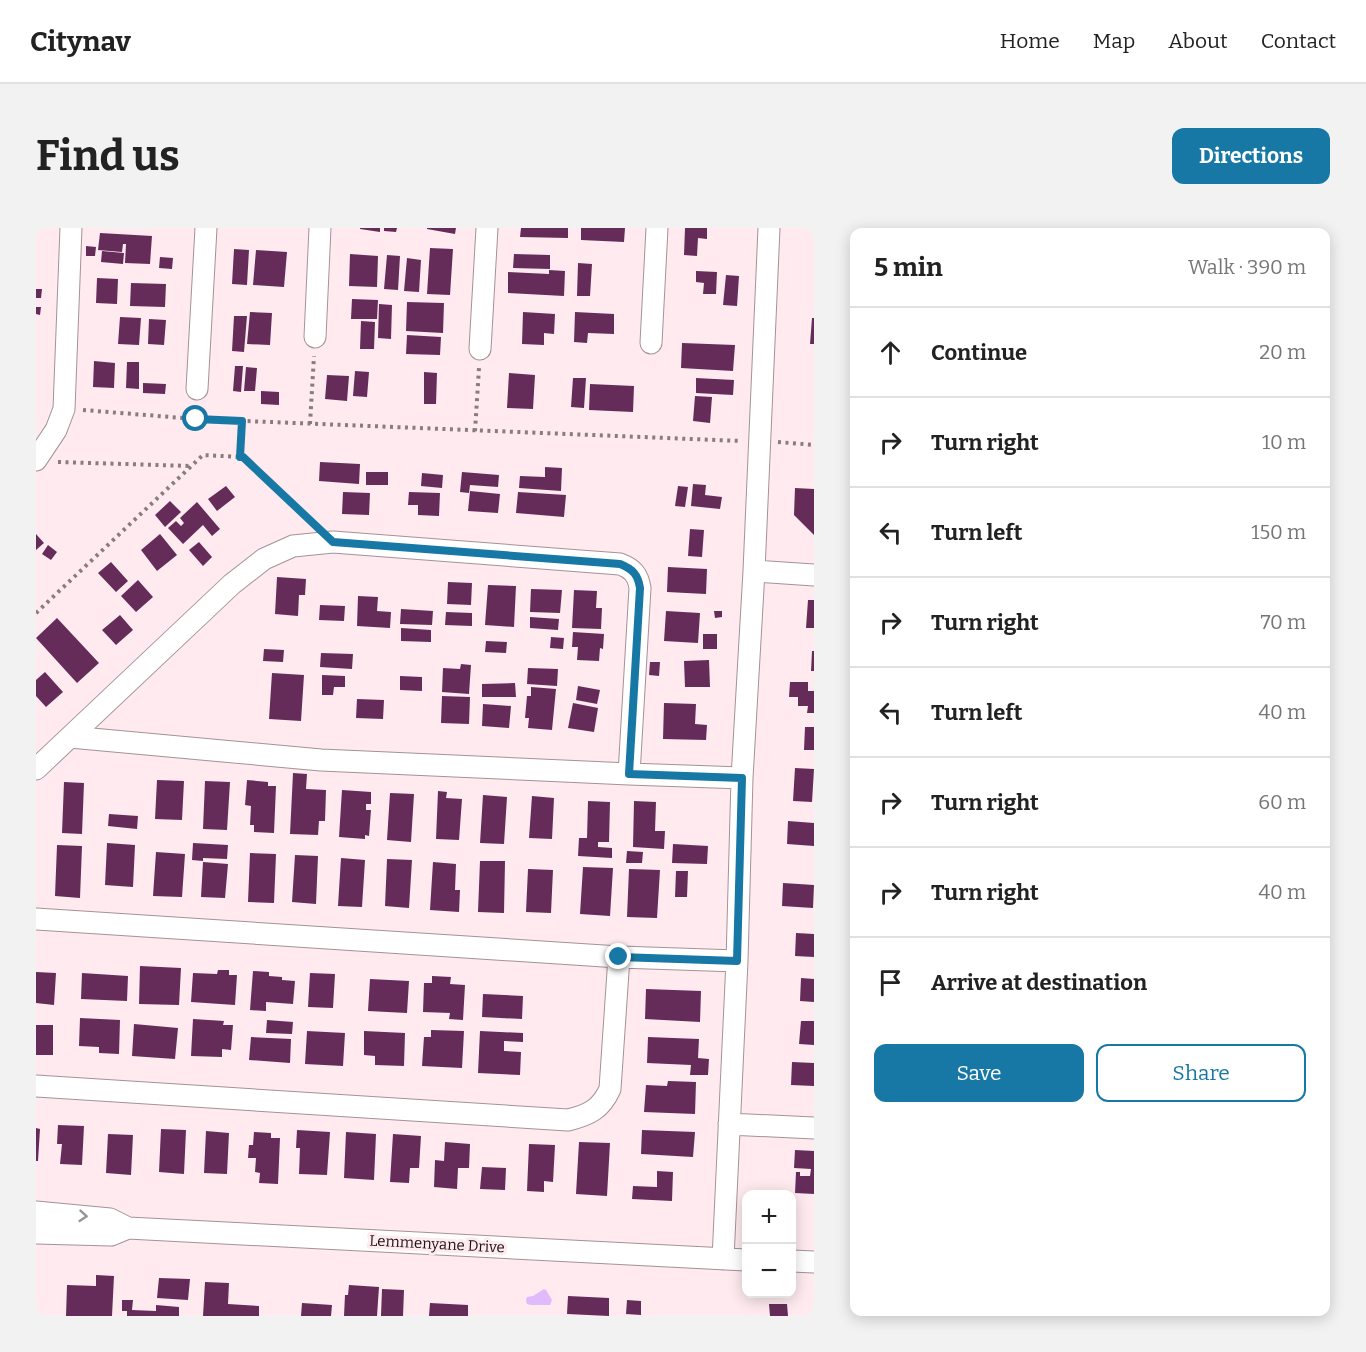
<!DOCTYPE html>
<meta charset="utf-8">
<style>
:root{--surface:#fff;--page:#f2f2f2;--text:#222;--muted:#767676;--line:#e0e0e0;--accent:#1878a5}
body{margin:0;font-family:Bitter,serif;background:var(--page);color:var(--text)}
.controls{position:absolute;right:18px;bottom:18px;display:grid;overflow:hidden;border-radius:12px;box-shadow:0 3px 15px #0003}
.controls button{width:54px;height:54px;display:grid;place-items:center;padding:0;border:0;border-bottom:2px solid var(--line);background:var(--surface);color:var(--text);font:30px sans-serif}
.stop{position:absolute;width:18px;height:18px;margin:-14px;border:4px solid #1878a5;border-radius:50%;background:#fff}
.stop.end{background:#1878a5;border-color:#fff;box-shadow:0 2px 6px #0008}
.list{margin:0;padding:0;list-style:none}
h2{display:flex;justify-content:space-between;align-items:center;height:78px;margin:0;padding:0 24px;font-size:26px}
h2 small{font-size:20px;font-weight:400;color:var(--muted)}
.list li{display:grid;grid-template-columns:39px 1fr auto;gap:18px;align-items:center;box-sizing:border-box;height:90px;padding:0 24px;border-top:2px solid var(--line)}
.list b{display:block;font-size:22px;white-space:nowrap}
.list em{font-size:20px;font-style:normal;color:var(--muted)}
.actions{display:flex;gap:12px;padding:18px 24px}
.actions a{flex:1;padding:14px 0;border:2px solid var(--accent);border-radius:12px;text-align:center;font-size:21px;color:var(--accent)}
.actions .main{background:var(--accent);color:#fff}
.icon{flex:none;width:33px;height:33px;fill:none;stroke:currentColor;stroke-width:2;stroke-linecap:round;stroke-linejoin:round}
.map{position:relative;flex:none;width:778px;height:1088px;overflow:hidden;border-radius:12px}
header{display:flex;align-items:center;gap:36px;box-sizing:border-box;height:84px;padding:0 30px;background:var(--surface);border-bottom:2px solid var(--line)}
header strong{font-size:28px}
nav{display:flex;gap:33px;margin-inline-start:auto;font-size:21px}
.intro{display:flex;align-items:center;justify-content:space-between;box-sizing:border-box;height:144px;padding:0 36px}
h1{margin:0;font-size:42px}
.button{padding:15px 27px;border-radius:12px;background:var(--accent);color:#fff;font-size:21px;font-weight:700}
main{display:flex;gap:36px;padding:0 36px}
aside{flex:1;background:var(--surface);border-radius:12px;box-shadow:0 3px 15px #0003}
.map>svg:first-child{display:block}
</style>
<header>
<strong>Citynav</strong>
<nav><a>Home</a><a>Map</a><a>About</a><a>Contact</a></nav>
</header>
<div class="intro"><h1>Find us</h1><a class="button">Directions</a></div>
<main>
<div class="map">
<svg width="778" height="1088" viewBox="0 0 778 1088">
<rect width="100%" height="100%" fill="#feeaef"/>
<path fill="#e1bafe" d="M508,1061L510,1062L516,1072L514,1077H495L491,1076L490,1072L491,1069L497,1068Z"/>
<path fill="#652c5a" d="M324,0H344V4L324,1Z
M348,0H361L360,4L348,3Z
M391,0H420L419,6L391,1Z
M485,0H532V10L484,9Z
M545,0H589L588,14L545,12Z
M649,0H671V11L662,10L661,28L648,27Z
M64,5L116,8L114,36L89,35L90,16H87L86,24L62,22Z
M50,18L60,19L59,28H50Z
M394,20L417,21L414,67L391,66Z
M198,21L213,22L211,57L196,56Z
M220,22L251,24L248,59L217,57Z
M66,23L88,25L87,36L65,34Z
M314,26L342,28L341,59L313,58Z
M478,26L514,27V41L477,40Z
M351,27L364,28L362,62L348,61Z
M124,29L137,30L136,41L123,40Z
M371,30L385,32L383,64L368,63Z
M542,35L556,36L554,68H541Z
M513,42L529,43L528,68L472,65V44L513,46Z
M660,43L681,44L680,66H667L668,55L660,54Z
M690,47L703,48L701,78L687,77Z
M61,50L82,51L81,76L60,75Z
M95,55L130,56L129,79L94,78Z
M0,61H6L5,70H0Z
M316,71L342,72L341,91H315Z
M371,74L408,75L407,105L370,103Z
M343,76L356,77L355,111L342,110Z
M0,79H5L4,87L0,86Z
M214,84L236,85L234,117L211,116Z
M487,84L519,86L518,106L508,105V117L486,116Z
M539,84L578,86V106L552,105L551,115L538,114Z
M198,88H211L208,124L196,123Z
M84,89L105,90L103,117L82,116Z
M776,90H778V116H774Z
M113,91L130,92L128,117L112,116Z
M325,93L339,94L338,121H324Z
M371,107L405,109L404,127L370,126Z
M646,115L699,117L697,143L645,140Z
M58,133L79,135L78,160L57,159Z
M91,134H103V161L90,160Z
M199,138H207L205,164L197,163Z
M210,139L221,140L219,163H208Z
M319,143L333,144L331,169L317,168Z
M388,144L401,145L400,176H388Z
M473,145L499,147L497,181L471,180Z
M291,147L313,148L311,173L289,171Z
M537,150H550L548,180L535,179Z
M660,150L698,152L697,167L660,165Z
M107,155L130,156L129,166L107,165Z
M554,156L598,158L597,184L553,182Z
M225,163L243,164V177L225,176Z
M659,168L676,169L674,195L657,193Z
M284,234L324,236L323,256L283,253Z
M509,239L526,240L525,263L483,260L484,248L509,249Z
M330,244H352V257H330Z
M426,244L463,247L462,259L434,257L433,265L424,264Z
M386,245L407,247L406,260L385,258Z
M657,256L670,257L669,267L686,269L684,281L655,278Z
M190,258L199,269L181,283L172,271Z
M642,258L652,259L649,279L639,278Z
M759,260L778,261V307L758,287Z
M434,263L464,266L462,285L432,283Z
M307,264L334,265L333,287L306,286Z
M373,264L404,265L403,288L382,287V277H372Z
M482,264L530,267L528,289L480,285Z
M134,273L145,284L129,299L119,287Z
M161,274L184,301L176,308L167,297L147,316L132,300L140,293L145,298L148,295L144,290Z
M654,301L668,302L666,329L652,328Z
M0,306L8,315L0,322Z
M124,306L141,327L121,343L105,322Z
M163,314L176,329L167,338L153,322Z
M12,317L21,324L15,332L6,326Z
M75,334L92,353L80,364L62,345Z
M632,339L671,341L670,366L631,364Z
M241,349L270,351L269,367H263L262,388L239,386Z
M102,352L117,369L100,384L85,368Z
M412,354L436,355L435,377L411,376Z
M452,357L480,358L478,399L449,397Z
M495,361L526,362L524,385L494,384Z
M538,362L561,363L560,380H566L565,401L536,400Z
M322,368L342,369L341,383L355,384L354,400L321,398Z
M772,372H778V400H770Z
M284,377L309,378L308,393L283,392Z
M365,381L397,383L396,397L364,396Z
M630,383L664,385L662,415L628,413Z
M678,383H686V389L679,390Z
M410,384L436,385V398L409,397Z
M84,387L97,402L80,417L66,402Z
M494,389L523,391L522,402L494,400Z
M21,390L63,435L41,455L0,410Z
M365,400L395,402V414L365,413Z
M537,404L568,406L567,421L564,420L563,433L541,432L542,419H536Z
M667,406H681V421H667Z
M515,409L528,410L527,421L514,420Z
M450,413L471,414L470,425L449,424Z
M228,421L248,422L247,434L227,433Z
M776,423H778V443H775Z
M285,425L317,426L316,441L284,439Z
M673,432L674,459H649L648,433Z
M614,434H624L623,448L613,447Z
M425,436L435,437L433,466L406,464L407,440L424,441Z
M492,440L522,441L521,458L491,456Z
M9,444L27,464L10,479L0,468V452Z
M236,445L268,447L265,493L233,491Z
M286,447L309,448V459H298L297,467H286Z
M364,448L386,449V463L364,462Z
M754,454H772V463H778V485H771L772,478H762V469H753Z
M479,455L480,469H446V456Z
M542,458L564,462L561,476L540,472Z
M495,459L520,461L516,502L492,500L493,490H489L491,468H495Z
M406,468L434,469L433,496L405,495Z
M321,471L348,472L347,491L320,490Z
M537,475L562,480L558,504L532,500Z
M628,475L660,476L659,496L671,497L670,512L627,511Z
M447,476L475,478L473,500L446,498Z
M769,499H778V522H768Z
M759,540L778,541L776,574L757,573Z
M257,545L271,546L270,561L290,562L289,593H283L282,607L254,606Z
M121,552L148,553L146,592L119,591Z
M211,552L232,554V558H240L238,605L218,604V597H214L215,578L209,577Z
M169,553L194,554L191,602L167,601Z
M28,554L48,555L46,606L26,605Z
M306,562L335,564V576H330V582H335L333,608L329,607V611L303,609Z
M402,563L411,564L410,570L426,571L423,612L400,611Z
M354,565L378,566L375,614L351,612Z
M447,567L471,569L468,616L444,615Z
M496,568L518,570L516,611L493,610Z
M552,573L574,574L573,614H562V619L576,620V630L542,628L543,610H551Z
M598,573L620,574L619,603H629L628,621L597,619Z
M73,586L102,588L101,601L72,598Z
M752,593L778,595V618L751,616Z
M71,615L99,617L97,659L69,657Z
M157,615L192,617L191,631L167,630V633L156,632Z
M637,616L672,618L671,636L636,635Z
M21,617L46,618L44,670L19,668Z
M591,623L607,624L606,635H590Z
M120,624L149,626L146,669L117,668Z
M214,625L240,626L238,675L212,674Z
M259,627L282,628L280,676L256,674Z
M305,630L329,632L326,679L302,678Z
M351,631L376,632L373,680L349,678Z
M444,633H469L468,685L442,684Z
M167,634L192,636L189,670L165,669Z
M397,634L420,636L419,662H424L423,684L394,682Z
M547,639L577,640L574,688L544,686Z
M492,641L517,642L515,685L490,684Z
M593,641L624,642L621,690L591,689Z
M640,643H652L651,669H639Z
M747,655L778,657L777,680L746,678Z
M760,705L778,706V729L759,728Z
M104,738L145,740L143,777L103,776Z
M182,742H193V747H201L199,777L155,774L157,745L181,746Z
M217,743L233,744V748L246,749V752L259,753L257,776L230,774V783L214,782Z
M0,744L20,745L18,777L0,775Z
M46,745L92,748L91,773L45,771Z
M274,745L299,746L297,780L272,779Z
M396,748L415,749L414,756L429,757L427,792L413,791L414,785L387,784L388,755H396Z
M765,750L778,751V774L764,773Z
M334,751L373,753L371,785L332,783Z
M610,761L665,763L664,794L609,791Z
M447,766L487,768L486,791L446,789Z
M44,790L84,792L83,826L63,825V819L43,818Z
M157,791L188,793L187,797H197L195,822L186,821V829L155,828Z
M231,792L257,794L256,806L230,805Z
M765,793H778V817L763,816Z
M98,796L142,800L139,831L96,828Z
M0,797H17V827H0Z
M395,802L428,803L426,840L386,838L388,809H395Z
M271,803L309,805L307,838L269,836Z
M328,803L369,805L368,838L339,837V828L328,827Z
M444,803L487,805V814L468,813V823L485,824L484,847L442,845Z
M215,809L255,811L254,835L213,832Z
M612,809L663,811L662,830L673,831L672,847H654L655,837L611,835Z
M756,834L778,835V858L755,857Z
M632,853L660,854L659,886L608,884L610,857L631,858Z
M22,897L48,898L46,937L24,936L26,916H21Z
M0,900L4,901L2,933H0Z
M125,901L150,902L148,946L123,944Z
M261,902L294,904L291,947L263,946L264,920H260Z
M606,902L659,904L657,929L605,926Z
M170,903L193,905L191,946L168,945Z
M218,904L235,905V910H244L242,956L223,955L224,945L219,944L220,930H212L213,917H217Z
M310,904L340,906L338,952L308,950Z
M72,906L97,907L95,947L70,945Z
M357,906L385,908L383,940H374L373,955L354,954Z
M409,914L434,916L433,940H422L421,961L398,959L399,932L408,933Z
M543,914L574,915L571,968L540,966Z
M493,916L519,917L517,954L508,953V964L491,963Z
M759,922L778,923V966L759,965L760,944H764V948H774L775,941L758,940Z
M446,939L470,940L469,962L444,961Z
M621,943L637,944L636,973L596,971L597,958L621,959Z
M60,1047L78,1048L76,1088H30L31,1057L60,1058Z
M123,1050L154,1051L152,1072L121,1070Z
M169,1054L193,1055L192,1076L223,1078V1088H167Z
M313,1057L343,1059L341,1088H308L309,1067H312Z
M346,1061L368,1062L367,1088H345Z
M532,1068L573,1070V1088L531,1086Z
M86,1072H97L96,1082L120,1083V1077L143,1079V1088H91V1083H86Z
M591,1072L605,1073V1087L590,1086Z
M266,1075L296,1077L295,1088H265Z
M394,1075L432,1077V1088H393Z
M733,1076H751L752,1088H734Z"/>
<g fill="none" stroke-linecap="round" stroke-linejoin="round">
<g stroke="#a49296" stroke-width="23">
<path id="minor" d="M279,109L284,0
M615,115L621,0
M444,121L451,0
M161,161L170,0
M0,232L20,202L28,181L35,0
M718,343L778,347
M34,509L285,532L593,546L706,550
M0,541L196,356L228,331L257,318L297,314L584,336C597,341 602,347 604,360L593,546
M0,691L583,729L701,733
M0,858L532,892C553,887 565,881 574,861L583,729
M693,896L778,900
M0,984L74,991L92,1000L710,1032
M0,1005L75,1007L92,1000
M687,1031L701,733L706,550L718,343L733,0
M756,1033L778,1034"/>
</g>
<path stroke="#897c7f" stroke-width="4" stroke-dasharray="3 4.5" stroke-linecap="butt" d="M47,182L160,191L705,213
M274,196L278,128
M439,203L443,140
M742,214L778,217
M204,229L206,193
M22,234L155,238
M0,385L167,227L207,229L279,297"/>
<use href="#minor" stroke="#fff" stroke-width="21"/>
</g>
<defs><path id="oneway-chevron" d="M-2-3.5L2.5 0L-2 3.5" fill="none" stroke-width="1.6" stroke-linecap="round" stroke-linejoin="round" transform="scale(1.5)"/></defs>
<use stroke="#979495" href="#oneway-chevron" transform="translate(47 988) rotate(5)"/>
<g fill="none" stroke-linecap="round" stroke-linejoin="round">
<path stroke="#1878a5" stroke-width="8" d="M160,191L206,193L204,229H207L297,314L584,336C597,341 602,347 604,360L593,546L706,550L701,733L583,729"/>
</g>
<g text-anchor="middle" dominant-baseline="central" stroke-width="6" stroke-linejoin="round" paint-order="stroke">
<g font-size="15" fill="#181213" stroke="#feeaef">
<text transform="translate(401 1016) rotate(3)">Lemmenyane Drive</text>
</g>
</g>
</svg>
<div class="controls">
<button>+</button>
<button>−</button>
</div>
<div class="stop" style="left:160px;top:191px"></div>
<div class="stop end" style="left:583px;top:729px"></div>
</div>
<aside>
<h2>5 min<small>Walk · 390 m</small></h2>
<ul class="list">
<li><svg class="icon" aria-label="ahead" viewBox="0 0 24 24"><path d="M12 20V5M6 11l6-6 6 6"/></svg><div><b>Continue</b></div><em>20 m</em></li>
<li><svg class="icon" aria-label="right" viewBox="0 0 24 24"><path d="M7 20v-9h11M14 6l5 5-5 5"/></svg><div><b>Turn right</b></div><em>10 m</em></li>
<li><svg class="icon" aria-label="left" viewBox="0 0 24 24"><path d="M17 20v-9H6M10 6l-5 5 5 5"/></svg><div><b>Turn left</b></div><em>150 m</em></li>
<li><svg class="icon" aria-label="right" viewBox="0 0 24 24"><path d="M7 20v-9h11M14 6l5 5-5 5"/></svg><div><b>Turn right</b></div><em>70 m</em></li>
<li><svg class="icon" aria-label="left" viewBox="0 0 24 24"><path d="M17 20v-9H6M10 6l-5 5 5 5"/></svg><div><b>Turn left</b></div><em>40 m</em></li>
<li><svg class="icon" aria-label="right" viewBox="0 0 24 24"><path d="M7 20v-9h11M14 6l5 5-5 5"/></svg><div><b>Turn right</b></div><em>60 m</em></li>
<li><svg class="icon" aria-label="right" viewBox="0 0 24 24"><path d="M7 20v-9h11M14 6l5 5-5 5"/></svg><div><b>Turn right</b></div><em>40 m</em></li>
<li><svg class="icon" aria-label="arrive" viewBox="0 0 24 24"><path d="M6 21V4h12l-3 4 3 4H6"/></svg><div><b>Arrive at destination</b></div></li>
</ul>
<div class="actions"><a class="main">Save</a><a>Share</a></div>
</aside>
</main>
